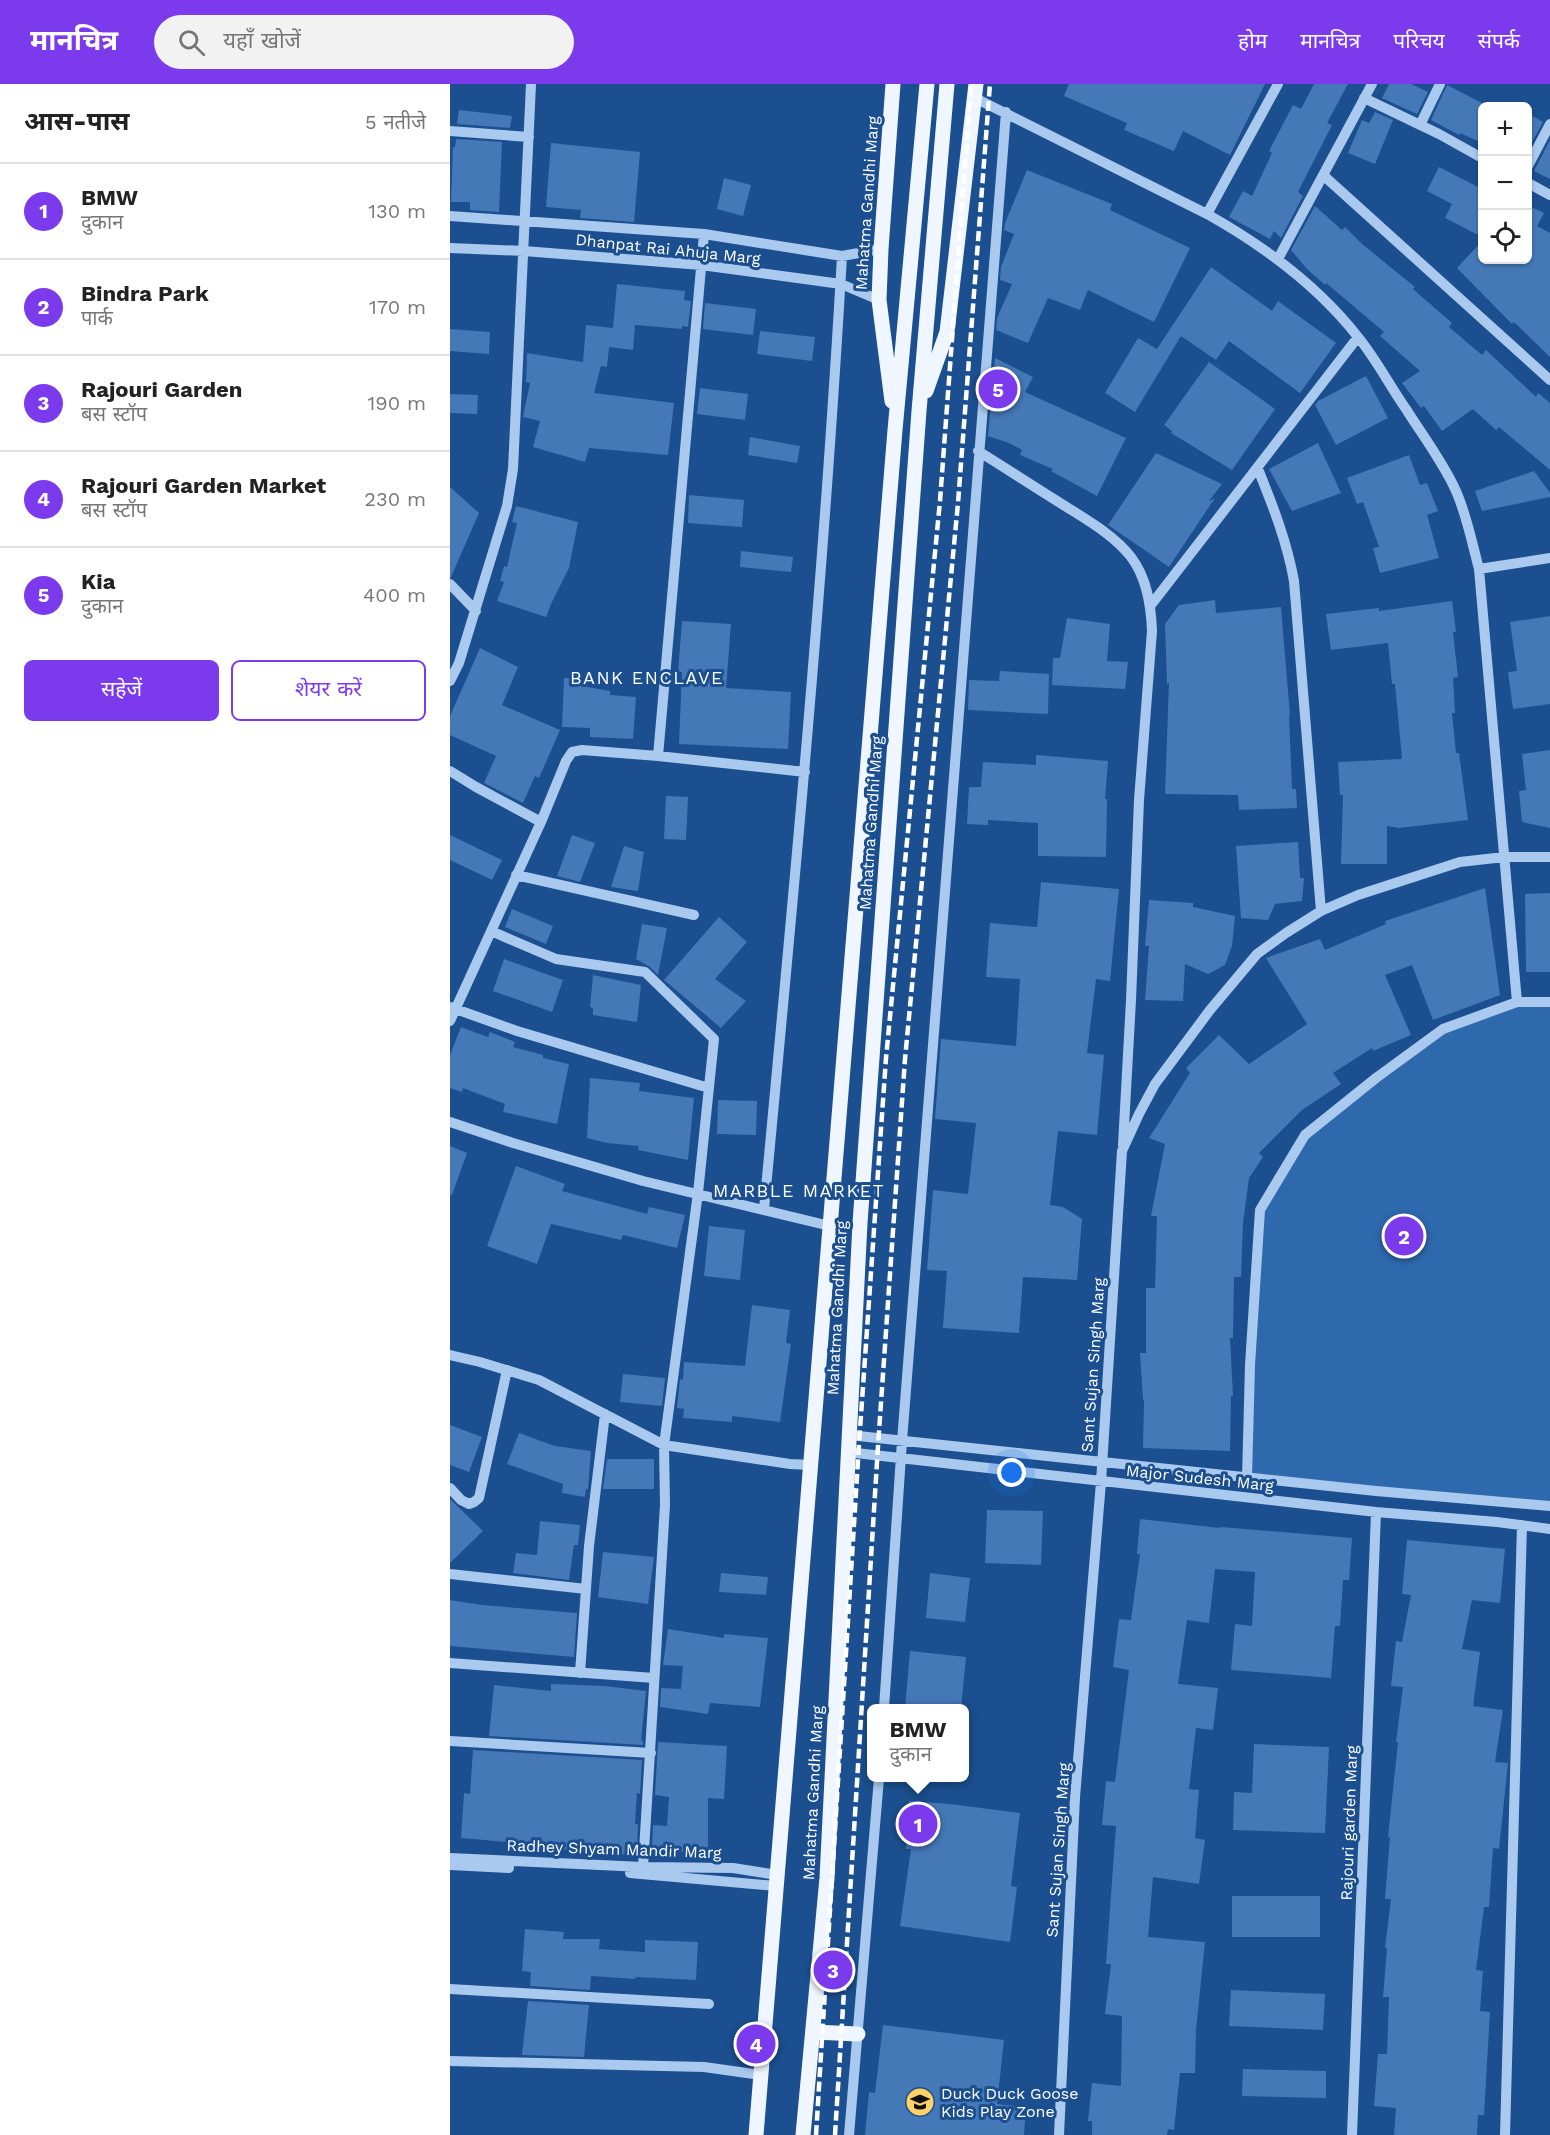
<!DOCTYPE html>
<html lang="hi">
<meta charset="utf-8">
<style>
:root{--surface:#fff;--page:#f2f2f2;--text:#222;--muted:#767676;--line:#e0e0e0;--accent:#7c3aed}
body{margin:0;font-family:"Work Sans","Noto Sans Devanagari",sans-serif;background:var(--page);color:var(--text)}
.controls{position:absolute;right:18px;top:18px;display:grid;overflow:hidden;border-radius:9px;box-shadow:0 2px 4px #0004}
.controls button{width:54px;height:54px;display:grid;place-items:center;padding:0;border:0;border-bottom:2px solid var(--line);background:var(--surface);color:var(--text);font:30px sans-serif}
.you{position:absolute;left:562px;top:1389px;width:21px;height:21px;margin:-15px;border:4px solid #fff;border-radius:50%;background:#1a73e8;box-shadow:0 0 0 9px #1a73e833}
.badge{display:grid;place-items:center;width:39px;height:39px;border-radius:50%;background:var(--accent);color:#fff;font-size:20px;font-weight:700}
.pin{position:absolute;translate:-50% -50%;border:3px solid #fff;box-shadow:0 2px 6px #0006}
.popup{position:absolute;left:417px;top:1620px;width:102px;height:78px;box-sizing:border-box;display:grid;place-content:center;border-radius:9px;background:var(--surface);filter:drop-shadow(0 2px 4px #0005);font-size:20px;white-space:nowrap;color:var(--muted)}
.popup b{font-size:22px;color:var(--text)}
.popup::after{content:'';position:absolute;left:50%;top:100%;margin-left:-12px;border:12px solid transparent;border-top-color:var(--surface)}
.list{margin:0;padding:0;list-style:none}
h2{display:flex;justify-content:space-between;align-items:center;height:78px;margin:0;padding:0 24px;font-size:26px}
h2 small{font-size:20px;font-weight:400;color:var(--muted)}
.list li{display:grid;grid-template-columns:39px 1fr auto;gap:18px;align-items:center;box-sizing:border-box;height:96px;padding:0 24px;border-top:2px solid var(--line)}
.list b{display:block;font-size:22px;white-space:nowrap}
.list p{margin:0;font-size:20px;white-space:nowrap;color:var(--muted)}
.list em{font-size:20px;font-style:normal;color:var(--muted)}
.actions{display:flex;gap:12px;padding:18px 24px}
.actions a{flex:1;padding:14px 0;border:2px solid var(--accent);border-radius:9px;text-align:center;font-size:21px;color:var(--accent)}
.actions .main{background:var(--accent);color:#fff}
.icon{flex:none;width:33px;height:33px;fill:none;stroke:currentColor;stroke-width:2;stroke-linecap:round;stroke-linejoin:round}
.map{position:relative;flex:none;width:1100px;height:2051px;overflow:hidden}
header{display:flex;align-items:center;gap:36px;box-sizing:border-box;height:84px;padding:0 30px;background:var(--accent);color:#fff}
header strong{font-size:28px}
nav{display:flex;gap:33px;margin-inline-start:auto;font-size:21px}
.search{width:420px;height:54px;background:var(--page);display:flex;align-items:center;gap:15px;box-sizing:border-box;padding:0 21px;border-radius:33px;color:var(--muted);font-size:22px}
main{display:flex}
aside{flex:1;background:var(--surface)}
.map>svg:first-child{display:block}
</style>
<header>
<strong>मानचित्र</strong>
<div class="search"><svg class="icon" aria-label="search" viewBox="0 0 24 24"><circle cx="10" cy="10" r="6"/><path d="M15 15l6 6"/></svg>यहाँ खोजें</div>
<nav><a>होम</a><a>मानचित्र</a><a>परिचय</a><a>संपर्क</a></nav>
</header>
<main>
<aside>
<h2>आस-पास<small>5 नतीजे</small></h2>
<ul class="list">
<li><span class="badge">1</span><div><b>BMW</b><p>दुकान</p></div><em>130 m</em></li>
<li><span class="badge">2</span><div><b>Bindra Park</b><p>पार्क</p></div><em>170 m</em></li>
<li><span class="badge">3</span><div><b>Rajouri Garden</b><p>बस स्टॉप</p></div><em>190 m</em></li>
<li><span class="badge">4</span><div><b>Rajouri Garden Market</b><p>बस स्टॉप</p></div><em>230 m</em></li>
<li><span class="badge">5</span><div><b>Kia</b><p>दुकान</p></div><em>400 m</em></li>
</ul>
<div class="actions"><a class="main">सहेजें</a><a>शेयर करें</a></div>
</aside>
<div class="map">
<svg width="1100" height="2051" viewBox="0 0 1100 2051">
<rect width="100%" height="100%" fill="#1b4f8f"/>
<path fill="#2e69ad" d="M1067,918H1100V1420L797,1394L810,1126L855,1051L985,951Z"/>
<path fill="#4478b7" d="M619,0H815L780,71L733,47L724,67L674,46L677,39L614,12Z
M864,0H898L877,39L882,41L848,108L853,112L831,154L824,147L820,155L779,133L793,107L802,112L822,69L819,67L843,21L851,25Z
M939,0H961L978,8L967,30L932,14Z
M997,1L1032,19V59L1010,49L1009,51L981,36Z
M9,26L62,32L60,44L7,40Z
M925,28L943,36L925,80L898,69L912,36L919,39Z
M1077,29L1093,38L1077,67Z
M6,55L52,58L49,128L20,126V118H1L3,63H5Z
M1100,56V95L1084,87Z
M101,59L190,68L184,138L130,134L131,126L96,123Z
M989,83L1032,105V153L995,134L1002,120L977,107Z
M577,86L662,120L660,126L740,164L704,238L638,206L630,226L598,214L578,259L546,246L547,234L562,200L550,196L551,183L564,150L554,146L555,139Z
M274,94L301,101L293,132L267,125Z
M1077,121L1094,129L1087,142L1100,149V273L1064,238L1062,240L1007,184L1032,157V176H1077Z
M865,122L892,146L895,143L912,160L965,203L963,205L1002,239L999,243L1032,271L1036,266L1086,313L1088,309L1100,319V386L1049,343L1046,346L1023,325L992,347L974,322L971,324L952,299L970,287L930,252L934,248L876,199L875,201L857,185L841,166Z
M761,183L822,227L828,217L886,259L850,309L779,257L766,276L731,252L685,328L655,309L688,254L707,265Z
M167,200L235,207L234,216L241,217L238,243L232,242V245L185,241L183,266L159,263L157,283L151,282L144,309L224,319L218,371L139,364L135,378L83,363L90,337L73,333L80,299L76,298L77,269L133,278L136,241L163,244Z
M255,219L306,225L303,251L253,245Z
M0,245L40,248L39,270L0,267Z
M310,247L365,253L362,277L307,270Z
M545,274L583,293L575,308L676,354L647,412L601,387L603,385L570,371L572,366L559,359L538,352Z
M759,278L825,325L782,386L721,349L722,347L714,341Z
M916,292L938,334L886,361L865,321L868,317Z
M250,304L298,310L295,336L247,330Z
M0,310L28,311L27,330L0,329Z
M300,353L350,362L347,379L298,371Z
M868,359L891,409L842,427L819,385Z
M706,369L772,400L759,417L765,414L719,483L658,441Z
M959,371L970,401L977,399L988,427L977,431L989,474L930,489L923,464L929,463L913,418L907,420L897,394Z
M1084,387L1100,409V413L1032,427L1025,407Z
M0,403L29,429L1,493H0Z
M239,411L294,416L292,443L238,439Z
M66,422L128,438L119,484L101,520L96,533L47,517L54,498L50,497L54,482L57,483L67,439L62,438Z
M291,467L343,473L341,488L290,483Z
M765,516L766,529L831,523L840,631H839L842,705H846L847,724L789,726L788,711L715,710L719,599L717,600L715,540L729,521Z
M1002,517L1006,548H1003L1008,593L1003,594L1005,629H1002L1006,669H1009L1018,736L949,744L937,742V780H891L893,711H890L888,678L952,675L945,600H942L938,559L881,566L876,530L929,524V527Z
M1100,532V620L1063,625L1058,588L1067,587L1060,538Z
M617,534L660,540L657,577L678,578L675,605L602,601L603,574H610Z
M232,537L281,540L276,604L341,608L338,665L229,660L232,588H228Z
M30,564L68,583L52,621L110,646L89,694L85,692L73,719L34,699L46,672L0,651V632Z
M550,587L599,590L598,630L518,626L519,596L549,597Z
M114,594L137,595V603L160,607V611L186,613L183,655L140,653V644L112,643Z
M1100,666V744L1072,738L1069,707L1076,706L1072,670Z
M586,671L658,677L655,715H657L656,773L588,772V739L538,736V741L517,740L519,703H531L533,678L586,681Z
M216,712L238,713L236,756L214,755Z
M0,751L52,776L42,796L0,776Z
M122,751L145,759L130,798L107,792Z
M848,758L850,794H854L852,817L825,820L818,836L791,834L786,762Z
M174,762L194,768L188,807L161,803Z
M591,798L669,805L660,897L646,895L637,969L654,971L647,1051L608,1047L600,1121L613,1123L632,1135L627,1196L573,1193L569,1249L493,1244L497,1187L477,1186L483,1106L518,1110L526,1039L485,1035L491,955L566,962L570,895L536,893L540,839L587,843Z
M1035,804L1050,911L983,936L962,881L935,891L961,951L923,967L922,964L883,989L891,1000L852,1026L809,1069L813,1073L799,1094L793,1139L791,1193H784L783,1254H780L783,1312H781L780,1367L693,1364L694,1316H693L690,1269H696V1204H705L707,1132H701L715,1060L699,1054L740,989L736,984L769,951L799,980L857,940L816,874L870,855L875,866L936,840L935,837Z
M1100,809V888H1076L1075,810Z
M699,816L743,819V823L785,832L782,862L775,881L758,890L735,880L733,917L695,916L699,862H695Z
M62,825L103,842L96,860L55,843Z
M269,833L297,858L265,895L296,917L271,944L214,896Z
M192,840L217,844L208,891L200,883L186,875Z
M54,875L113,896L102,928L43,907Z
M143,891L191,901L187,938L143,931V924L140,923Z
M11,943L38,953L40,948L65,958L63,963L93,971V974L119,980L107,1040L53,1028L55,1020L13,1004L12,1008L0,1004V971Z
M140,994L190,999L189,1007L244,1014L238,1076L188,1066L189,1062L157,1059L137,1054Z
M268,1016L307,1017L306,1051L267,1050Z
M0,1062L17,1069L2,1111H0Z
M66,1082L115,1100L112,1107L197,1130L199,1123L235,1131L227,1164L173,1151L171,1156L101,1140L87,1180L37,1162Z
M259,1142L295,1146L290,1196L254,1192Z
M302,1221L340,1226L336,1259L341,1260L330,1338L282,1332V1338L233,1334L234,1325L227,1324L230,1295L233,1296L234,1278L295,1282Z
M173,1290L215,1294L212,1322L170,1318Z
M0,1341L32,1353L19,1388L0,1381Z
M69,1349L105,1362L141,1367L138,1405H136L135,1413L112,1409L113,1400L57,1380Z
M157,1375H204V1405H153Z
M0,1415L33,1447L0,1479Z
M537,1426L593,1427L591,1481L535,1479Z
M690,1435L770,1444L771,1443L902,1454L899,1496H893L890,1542H885L881,1594L781,1586L785,1540L802,1542L805,1488L765,1485L759,1539L737,1536L728,1600L768,1604L763,1646L746,1644L739,1705L749,1706L745,1754L755,1756L749,1800L703,1793L698,1853L755,1858L746,1946L745,1989H730L724,2046L718,2045L717,2051H642V2037H638L642,1999L671,2002L672,1932L655,1930L661,1880H656L666,1742L652,1741L656,1697L665,1698L679,1586L663,1583L669,1535L681,1536L690,1470H687Z
M90,1437L130,1441L128,1461H124L119,1496L63,1489L66,1469L87,1471Z
M957,1456L1055,1465L1050,1519L1022,1516L1012,1565L1030,1568L1023,1622L1053,1626L1045,1678L1058,1679L1049,1765L1043,1764L1039,1823H1034L1026,1886L1033,1887L1030,1927L1040,1928L1034,2031H1028L1027,2051H944L946,2024L924,2022L928,1970H937L939,1913H933L937,1864H935L941,1815H935L940,1753H938L948,1658H946L953,1603L941,1602L946,1557L952,1558L961,1511L952,1510Z
M153,1468L204,1473L198,1520L148,1513Z
M271,1489L318,1493L316,1511L269,1508Z
M480,1489L520,1494L515,1538L476,1534Z
M0,1516L32,1521L127,1529L124,1573L0,1562Z
M218,1545L274,1554V1550L318,1554L310,1623L260,1619L258,1630L210,1623L211,1604L231,1605L233,1582L213,1581Z
M460,1567L516,1573L511,1624H455Z
M101,1600L155,1602L196,1607L191,1657H193V1661L39,1652L44,1601L101,1607Z
M208,1658L277,1662L274,1715L258,1714V1770L202,1766L203,1741L217,1742L219,1713L205,1711Z
M804,1660L879,1663L875,1749L783,1746L784,1708L802,1709Z
M23,1666L192,1676L190,1710L187,1709L185,1740H188L187,1765H183V1771L103,1765V1762L11,1754L14,1709L20,1710Z
M459,1717L500,1720L570,1729L561,1802L567,1803L560,1858L450,1842L461,1765H456Z
M782,1812H870V1853H782Z
M75,1845L114,1848L113,1855H150L149,1865L195,1868V1856L248,1858L246,1896L186,1893L185,1895L141,1892L140,1906L80,1902L81,1888L72,1887Z
M781,1906L875,1910L873,1946L779,1942Z
M78,1917L139,1921L134,1973L72,1971Z
M433,1941L554,1956L547,2020L576,2023L574,2051H415L419,2008L425,2009Z
M793,1985L876,1987V2014L792,2012Z"/>
<g fill="none" stroke-linecap="round" stroke-linejoin="round">
<path stroke="#a9c9ee" stroke-width="10" d="M525,14L757,130C814,162 868,202 908,253C926,275 940,302 956,325C973,352 993,378 1006,407C1017,432 1022,459 1029,485L1067,918
M914,14L989,50L1032,74
M970,41L990,0
M0,47L79,53
M1078,82L1100,40
M873,91L1100,296
M1078,99L1100,111
M757,130L828,0
M0,132L254,150L392,172L431,165
M0,164L74,167L251,181L391,200L429,216
M828,175L922,0
M528,367C557,385 586,404 615,422C637,436 664,451 681,473C697,494 701,521 702,547L689,716L681,916L673,1061
M808,385C823,422 837,458 844,497L871,827
M1029,485L1100,474
M0,500L26,527
M701,521L908,253
M0,597L9,579L57,422L63,385L81,0
M208,672L254,150
M0,687L26,703L91,738
M66,791L244,831
M41,847L106,875L195,888L264,955L248,1109L214,1361L215,1421L193,1783
M0,923L67,947L259,1004
M0,937L91,738L116,677L122,668L132,666L208,672L355,688
M0,1038L63,1059L193,1097L380,1142
M314,1125C344,807 374,490 392,172
M0,1271L30,1278L89,1296L214,1361L340,1380L361,1381
M399,1351L926,1407L1100,1422
M397,1368L926,1428L1047,1438L1100,1445
M797,1394L800,1281L810,1126L855,1051L926,994L993,945L1067,918H1100
M0,1404L11,1416L19,1420L24,1418L29,1414L57,1286
M0,1490L136,1505
M0,1579L204,1594
M130,1589L139,1462L155,1330
M434,1624L452,1357L556,28
M0,1657L201,1669
M0,1774L193,1783L283,1784L327,1791
M0,1781L59,1784
M180,1789L326,1802
M0,1905L259,1920
M0,1977L254,1983L311,1991
M399,2051L429,1694
M609,2051L625,1713L651,1398L672,1067L689,1030L705,1000L760,926L807,870L836,849L871,827L908,811L1010,778L1054,773H1100
M902,2051L926,1428
M1055,2051L1072,1441"/>
<path stroke="#f0f6ff" stroke-width="15" d="M476,307L497,248L526,0
M442,317L429,216L431,165L443,0
M363,1948L408,1950
M306,2051L445,346L477,0
M353,2051L377,1794L410,1139L469,327L497,0"/>
<path stroke="#fff" stroke-width="4.5" stroke-dasharray="10 4.5" stroke-linecap="butt" d="M366,2051L409,1360L436,974L490,417L521,0
M385,2051L428,1362L455,975L508,419L540,0"/>
</g>
<defs>
<g id="school-disc" transform="scale(1.5)"><circle r="9.5" fill="#ffd166" stroke="#1b4f8f"/><path d="M0-5L7-2L0 1L-7-2ZM-4 1L0 2.5L4 1V4Q0 6-4 4Z" fill="#111"/></g>
</defs>
<g fill-rule="evenodd">
<use href="#school-disc" x="470" y="2018"/>
</g>
<g text-anchor="middle" dominant-baseline="central" stroke-width="6" stroke-linejoin="round" paint-order="stroke">
<g font-size="16" fill="#fff" stroke="#1b4f8f">
<text transform="translate(417 119) rotate(-86)">Mahatma Gandhi Marg</text>
<text transform="translate(218 165) rotate(6)">Dhanpat Rai Ahuja Marg</text>
<text transform="translate(421 739) rotate(-86)">Mahatma Gandhi Marg</text>
<text transform="translate(387 1224) rotate(-87)">Mahatma Gandhi Marg</text>
<text transform="translate(643 1281) rotate(-86)">Sant Sujan Singh Marg</text>
<text transform="translate(750 1394) rotate(6)">Major Sudesh Marg</text>
<text transform="translate(363 1709) rotate(-87)">Mahatma Gandhi Marg</text>
<text transform="translate(899 1739) rotate(-88)">Rajouri garden Marg</text>
<text transform="translate(164 1765) rotate(2)">Radhey Shyam Mandir Marg</text>
<text transform="translate(608 1766) rotate(-86)">Sant Sujan Singh Marg</text>
</g>
<g font-size="16" fill="#fff" stroke="#1b4f8f" text-anchor="start">
<text x="491" y="2009">Duck Duck Goose<tspan x="491" dy="18">Kids Play Zone</tspan></text>
</g>
<g font-size="18" letter-spacing="1.5" fill="#fff" stroke="#1b4f8f">
<text x="197" y="593">BANK ENCLAVE</text>
<text x="349" y="1106">MARBLE MARKET</text>
</g>
</g>
</svg>
<div class="controls">
<button>+</button>
<button>−</button>
<button><svg class="icon" aria-label="locate" viewBox="0 0 24 24"><circle cx="12" cy="12" r="6"/><path d="M12 2v4M12 18v4M2 12h4M18 12h4"/></svg></button>
</div>
<div class="you"></div>
<div class="pin badge" style="left:468px;top:1740px">1</div>
<div class="popup"><b>BMW</b>दुकान</div>
<div class="pin badge" style="left:954px;top:1152px">2</div>
<div class="pin badge" style="left:383px;top:1886px">3</div>
<div class="pin badge" style="left:306px;top:1960px">4</div>
<div class="pin badge" style="left:548px;top:305px">5</div>
</div>
</main>
